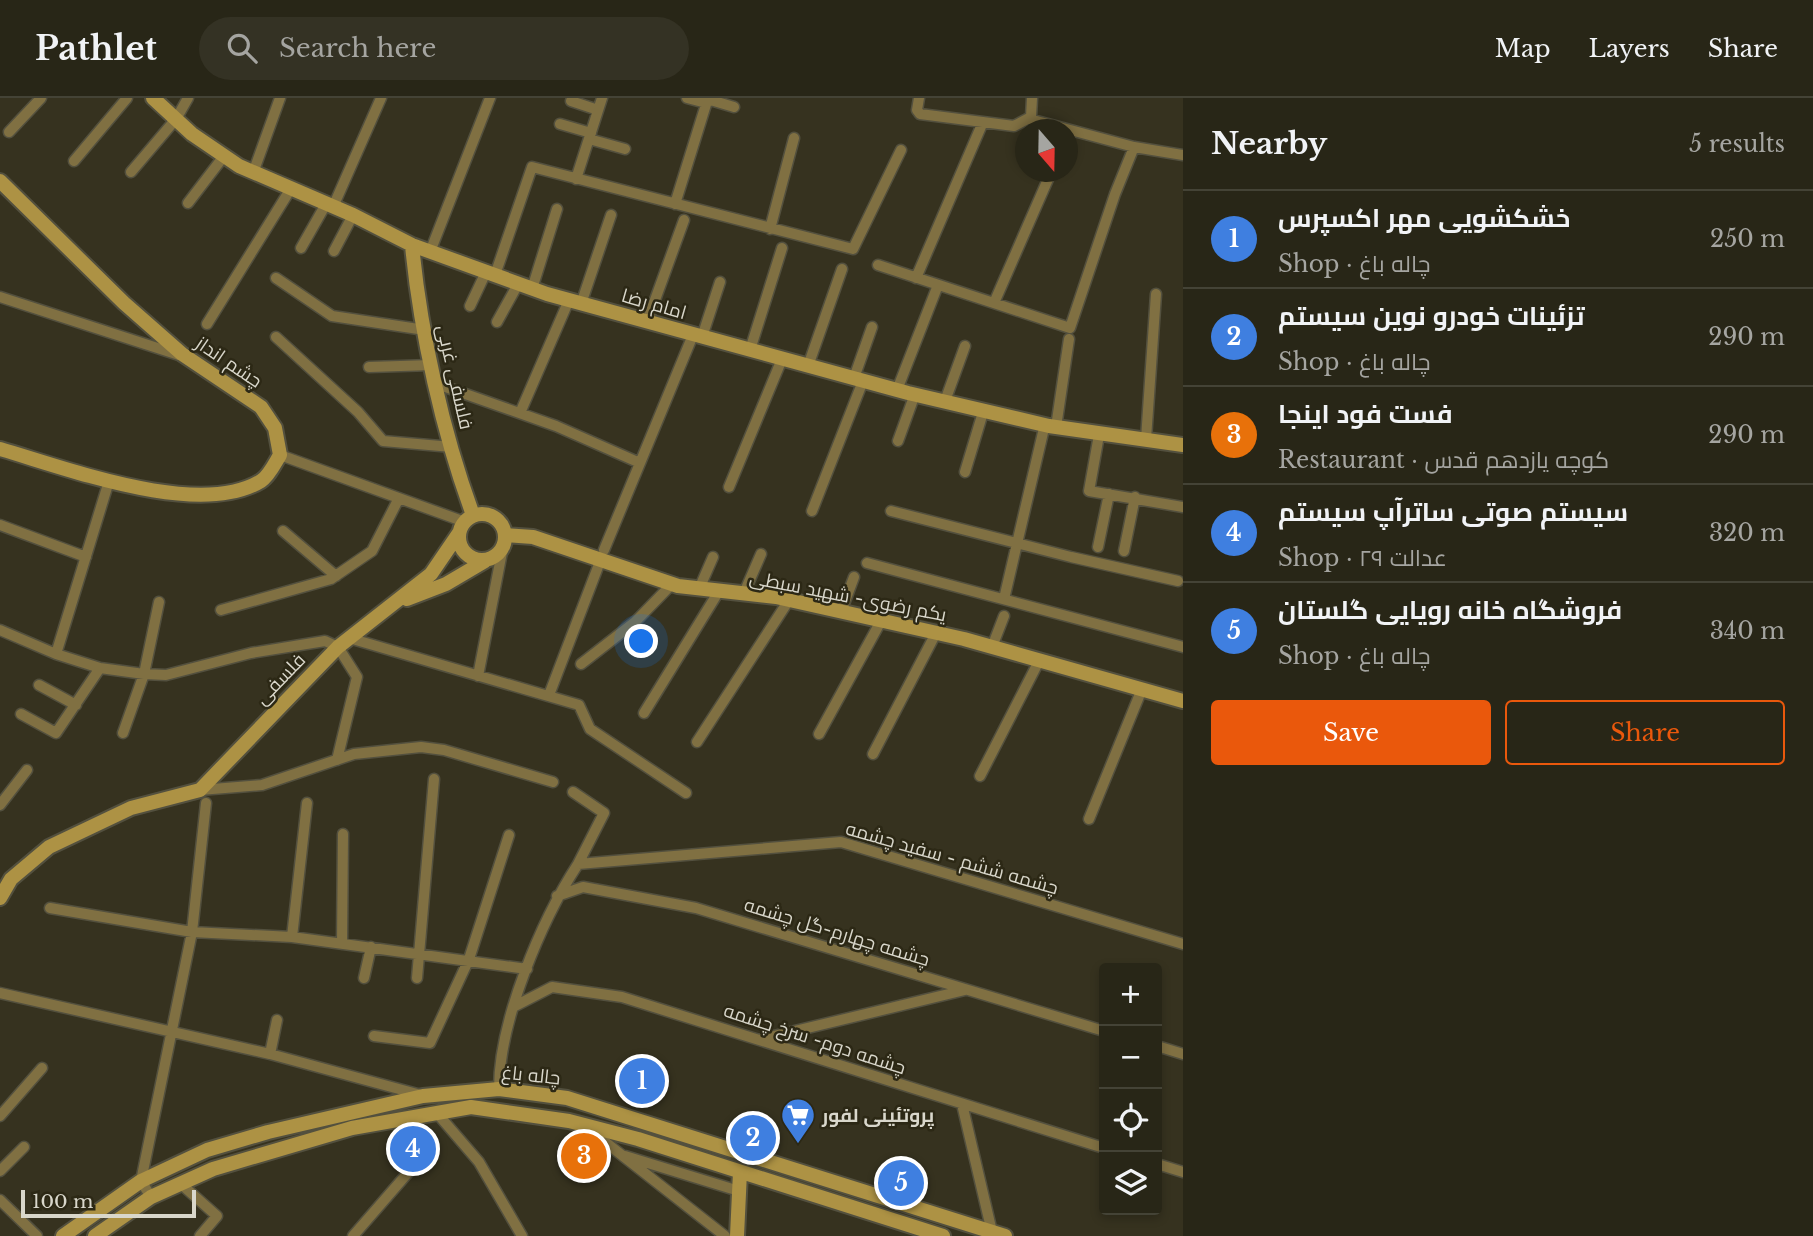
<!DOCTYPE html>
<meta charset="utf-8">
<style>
:root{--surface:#282617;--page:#343224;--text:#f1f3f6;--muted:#a5a5a1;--line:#444336;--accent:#ea580c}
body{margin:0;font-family:"Libre Baskerville",Cairo,serif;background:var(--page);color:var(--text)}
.controls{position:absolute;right:21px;bottom:21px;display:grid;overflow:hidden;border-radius:7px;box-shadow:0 4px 10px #0003}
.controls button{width:63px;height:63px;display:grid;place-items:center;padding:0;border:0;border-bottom:2px solid var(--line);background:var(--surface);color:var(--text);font:35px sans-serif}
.compass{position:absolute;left:1015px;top:21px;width:63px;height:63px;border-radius:50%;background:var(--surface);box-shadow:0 4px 10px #0003;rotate:160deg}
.scale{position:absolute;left:21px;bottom:18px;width:175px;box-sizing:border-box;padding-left:7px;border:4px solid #d9d7cb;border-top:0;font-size:19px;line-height:24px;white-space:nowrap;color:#d9d7cb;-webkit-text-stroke:5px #2c2815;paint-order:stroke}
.you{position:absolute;left:642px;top:544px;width:24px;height:24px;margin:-18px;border:5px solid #fff;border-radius:50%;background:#1a73e8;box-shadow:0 0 0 10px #1a73e833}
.badge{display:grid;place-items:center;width:46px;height:46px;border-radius:50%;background:var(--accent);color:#fff;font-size:23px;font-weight:700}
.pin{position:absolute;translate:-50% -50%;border:4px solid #fff;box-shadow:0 2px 7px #0006}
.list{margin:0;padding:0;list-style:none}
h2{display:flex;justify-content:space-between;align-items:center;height:91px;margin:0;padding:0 28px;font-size:30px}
h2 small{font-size:23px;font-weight:400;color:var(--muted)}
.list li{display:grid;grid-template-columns:46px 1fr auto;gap:21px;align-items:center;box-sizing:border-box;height:98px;padding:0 28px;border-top:2px solid var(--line)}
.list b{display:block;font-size:26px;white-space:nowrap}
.list p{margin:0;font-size:23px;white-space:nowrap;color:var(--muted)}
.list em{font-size:23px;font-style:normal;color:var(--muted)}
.actions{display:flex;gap:14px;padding:21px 28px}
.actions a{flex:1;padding:16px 0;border:2px solid var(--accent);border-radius:7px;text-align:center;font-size:24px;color:var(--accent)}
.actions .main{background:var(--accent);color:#fff}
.icon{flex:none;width:38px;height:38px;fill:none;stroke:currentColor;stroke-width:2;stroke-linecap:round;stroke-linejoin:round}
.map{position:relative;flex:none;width:1183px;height:1138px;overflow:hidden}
header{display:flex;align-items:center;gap:42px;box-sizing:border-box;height:98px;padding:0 35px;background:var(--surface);border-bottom:2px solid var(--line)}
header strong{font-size:33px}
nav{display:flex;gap:38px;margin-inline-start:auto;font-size:24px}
.search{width:490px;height:63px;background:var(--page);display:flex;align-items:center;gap:18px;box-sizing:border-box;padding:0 24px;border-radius:38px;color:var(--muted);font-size:26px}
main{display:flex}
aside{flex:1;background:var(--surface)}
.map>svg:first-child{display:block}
</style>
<header>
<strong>Pathlet</strong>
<div class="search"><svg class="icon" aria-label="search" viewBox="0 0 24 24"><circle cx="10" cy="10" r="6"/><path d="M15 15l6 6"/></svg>Search here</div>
<nav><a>Map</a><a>Layers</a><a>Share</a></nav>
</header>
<main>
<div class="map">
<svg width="1183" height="1138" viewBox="0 0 1183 1138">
<rect width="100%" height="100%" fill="#36321f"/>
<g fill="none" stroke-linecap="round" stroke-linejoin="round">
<g stroke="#53503e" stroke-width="13">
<path id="street" d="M687,0L706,5
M919,0L917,12L920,16L1014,28L1031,19
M1032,0L1031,19L1033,22L1134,49L1183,57
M707,1L734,9
M571,3L598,12
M560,26L591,35
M9,34L41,0
M589,41L625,51
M74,63L127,0
M131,74L176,21L188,0
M253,75L280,0
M576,81L602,0
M188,105L224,58
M675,106L708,0
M333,109L381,0
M770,131L794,40
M301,150L326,106
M334,153L353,117
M430,154L490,0
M878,167L1070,230L1115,96L1134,49
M495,177L532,69L853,151L901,52
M276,180L332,218L425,232
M916,180L983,24
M532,191L557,111
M0,199L179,257
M994,205L1049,79
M581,206L611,117
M470,208L486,174
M497,224L518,186
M647,224L684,122
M207,226L290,92
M276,239L358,314L383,343L452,349
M702,239L720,184
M750,252L782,150
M808,268L842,171
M369,269L432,267
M854,280L872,229
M437,286L556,328L640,365
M897,292L938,187
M945,303L965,248
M520,315L569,202
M1056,329L1069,241
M1099,337L1089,393L1183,409
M1146,341L1156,196
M898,343L915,296
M280,357L465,424
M965,374L984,311
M729,389L782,261
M812,413L863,283
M891,413L1071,459L1178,483
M0,427L86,459
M283,433L336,478
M1098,449L1109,396
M604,452L693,237
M1124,453L1135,399
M867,465L1183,549
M699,491L713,459
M744,495L761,456
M1004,501L1045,326
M221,512L331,481L372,453L399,400
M841,514L854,479
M0,532L56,556L100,570L144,576L166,577L251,555L325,543L338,549L357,579L337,662
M349,540L579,607L590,631L686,695
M992,549L1004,518
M56,556L109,383
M581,566L635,524L672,486
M478,578L503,449
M39,587L76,607
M549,597L601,461
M644,615L719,493
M21,616L56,635L100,570
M123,635L144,576L159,504
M819,636L881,523
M697,644L789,502
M873,656L936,535
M980,678L1039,563
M200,692L262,687L354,656L421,649L444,652L553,684
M573,694L604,715L578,766
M0,707L27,672
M1089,721L1142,591
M557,798L583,789L696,810L1104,933
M50,810L192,834L292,839L527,871
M292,839L307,705
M342,846L343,736
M364,880L371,849
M417,880L434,681
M0,895L270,956L421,997
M515,908L552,889L622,899L1104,1050
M374,938L430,945L469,861L509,737
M762,941L965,892
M1157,948L1183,956
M270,956L277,922
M499,991C499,923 541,823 578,766L841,744L1183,846
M962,1006L992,1134
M436,1014L479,1064L522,1138
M0,1018L42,970
M586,1029L725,1138
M625,1058L739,1093
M1157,1066L1183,1074
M0,1073L24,1049
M181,1086L217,1118L200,1138
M151,1099L141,1083L192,834L206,705
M0,1102L37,1138
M353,1138L413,1069"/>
</g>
<g stroke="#53503e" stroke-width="18">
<path id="secondary" d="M153,0L192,36L239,68L353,117L412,147L547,196L908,295L1049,328L1183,347
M0,83L124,205L182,256L261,309L275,330L280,357C275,365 269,378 261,383C199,421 66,370 0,351
M412,147C420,233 443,336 473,417
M459 439a23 23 0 1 1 46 0a23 23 0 1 1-46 0Z
M505,437L533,439L678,488L776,499L964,541L1183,603
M407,501L446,486L485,463
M0,800L11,781L49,749L131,710L200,692L338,549L431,476L459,435
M63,1138L141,1083L207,1052L268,1034L423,998L499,991L567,1000L1005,1138
M95,1138L151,1099L213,1071L352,1030L471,1009L569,1023L638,1041L943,1138
M737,1138L740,1074"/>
</g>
<use href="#street" stroke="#807042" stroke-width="10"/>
<use href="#secondary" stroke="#ad9244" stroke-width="14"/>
</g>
<defs>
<g id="supermarket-pin" transform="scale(1.75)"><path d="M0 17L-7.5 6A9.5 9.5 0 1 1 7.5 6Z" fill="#3f7fe0" stroke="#2c2815"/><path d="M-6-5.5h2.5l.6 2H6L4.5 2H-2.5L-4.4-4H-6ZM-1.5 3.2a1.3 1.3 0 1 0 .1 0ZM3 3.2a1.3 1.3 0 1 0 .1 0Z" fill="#fff"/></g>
</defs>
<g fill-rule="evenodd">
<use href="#supermarket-pin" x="798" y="1017"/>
</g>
<g text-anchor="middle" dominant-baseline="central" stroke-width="5" stroke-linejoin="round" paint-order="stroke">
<g font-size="19" fill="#d9d7cb" stroke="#2c2815">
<text transform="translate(654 206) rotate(16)">امام رضا</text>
<text transform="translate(229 264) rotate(34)">چشم انداز</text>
<text transform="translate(455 279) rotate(77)">فلسفی غربی</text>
<text transform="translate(848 498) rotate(11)">یکم رضوی- شهید سبطی</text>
<text transform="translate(280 581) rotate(-46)">فلسفی</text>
<text transform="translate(952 760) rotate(16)">چشمه ششم - سفید چشمه</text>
<text transform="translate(837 834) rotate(17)">چشمه چهارم-گل چشمه</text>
<text transform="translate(815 941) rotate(18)">چشمه دوم- سرخ چشمه</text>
<text transform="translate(531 977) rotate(6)">چاله باغ</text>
</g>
<g font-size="19" font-weight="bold" fill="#d9d7cb" stroke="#2c2815" text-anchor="start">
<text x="822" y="1017">پروتئینی لفور</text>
</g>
</g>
</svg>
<div class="controls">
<button>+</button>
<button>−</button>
<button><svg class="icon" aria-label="locate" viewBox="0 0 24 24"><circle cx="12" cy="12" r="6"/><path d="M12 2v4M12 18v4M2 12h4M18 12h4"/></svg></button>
<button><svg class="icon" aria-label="layers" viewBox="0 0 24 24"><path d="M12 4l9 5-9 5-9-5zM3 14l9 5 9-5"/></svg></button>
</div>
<svg class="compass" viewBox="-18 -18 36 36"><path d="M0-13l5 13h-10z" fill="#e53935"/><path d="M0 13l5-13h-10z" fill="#a5a5a1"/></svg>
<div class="scale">100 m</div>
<div class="you"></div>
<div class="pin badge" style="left:642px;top:983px;background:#3f7fe0">1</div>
<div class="pin badge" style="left:753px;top:1040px;background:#3f7fe0">2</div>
<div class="pin badge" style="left:584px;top:1058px;background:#e8710a">3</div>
<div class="pin badge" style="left:413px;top:1051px;background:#3f7fe0">4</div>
<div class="pin badge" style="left:901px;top:1085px;background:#3f7fe0">5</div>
</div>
<aside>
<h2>Nearby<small>5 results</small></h2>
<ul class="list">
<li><span class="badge" style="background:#3f7fe0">1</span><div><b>خشکشویی مهر اکسپرس</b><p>Shop · چاله باغ</p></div><em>250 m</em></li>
<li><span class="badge" style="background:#3f7fe0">2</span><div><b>تزئینات خودرو نوین سیستم</b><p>Shop · چاله باغ</p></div><em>290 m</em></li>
<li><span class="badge" style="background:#e8710a">3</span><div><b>فست فود اينجا</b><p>Restaurant · کوچه یازدهم قدس</p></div><em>290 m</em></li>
<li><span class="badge" style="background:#3f7fe0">4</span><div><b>سیستم صوتی ساترآپ سیستم</b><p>Shop · عدالت ۲۹</p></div><em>320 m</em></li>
<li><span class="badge" style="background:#3f7fe0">5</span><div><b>فروشگاه خانه رویایی گلستان</b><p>Shop · چاله باغ</p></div><em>340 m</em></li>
</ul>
<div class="actions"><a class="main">Save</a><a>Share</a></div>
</aside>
</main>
